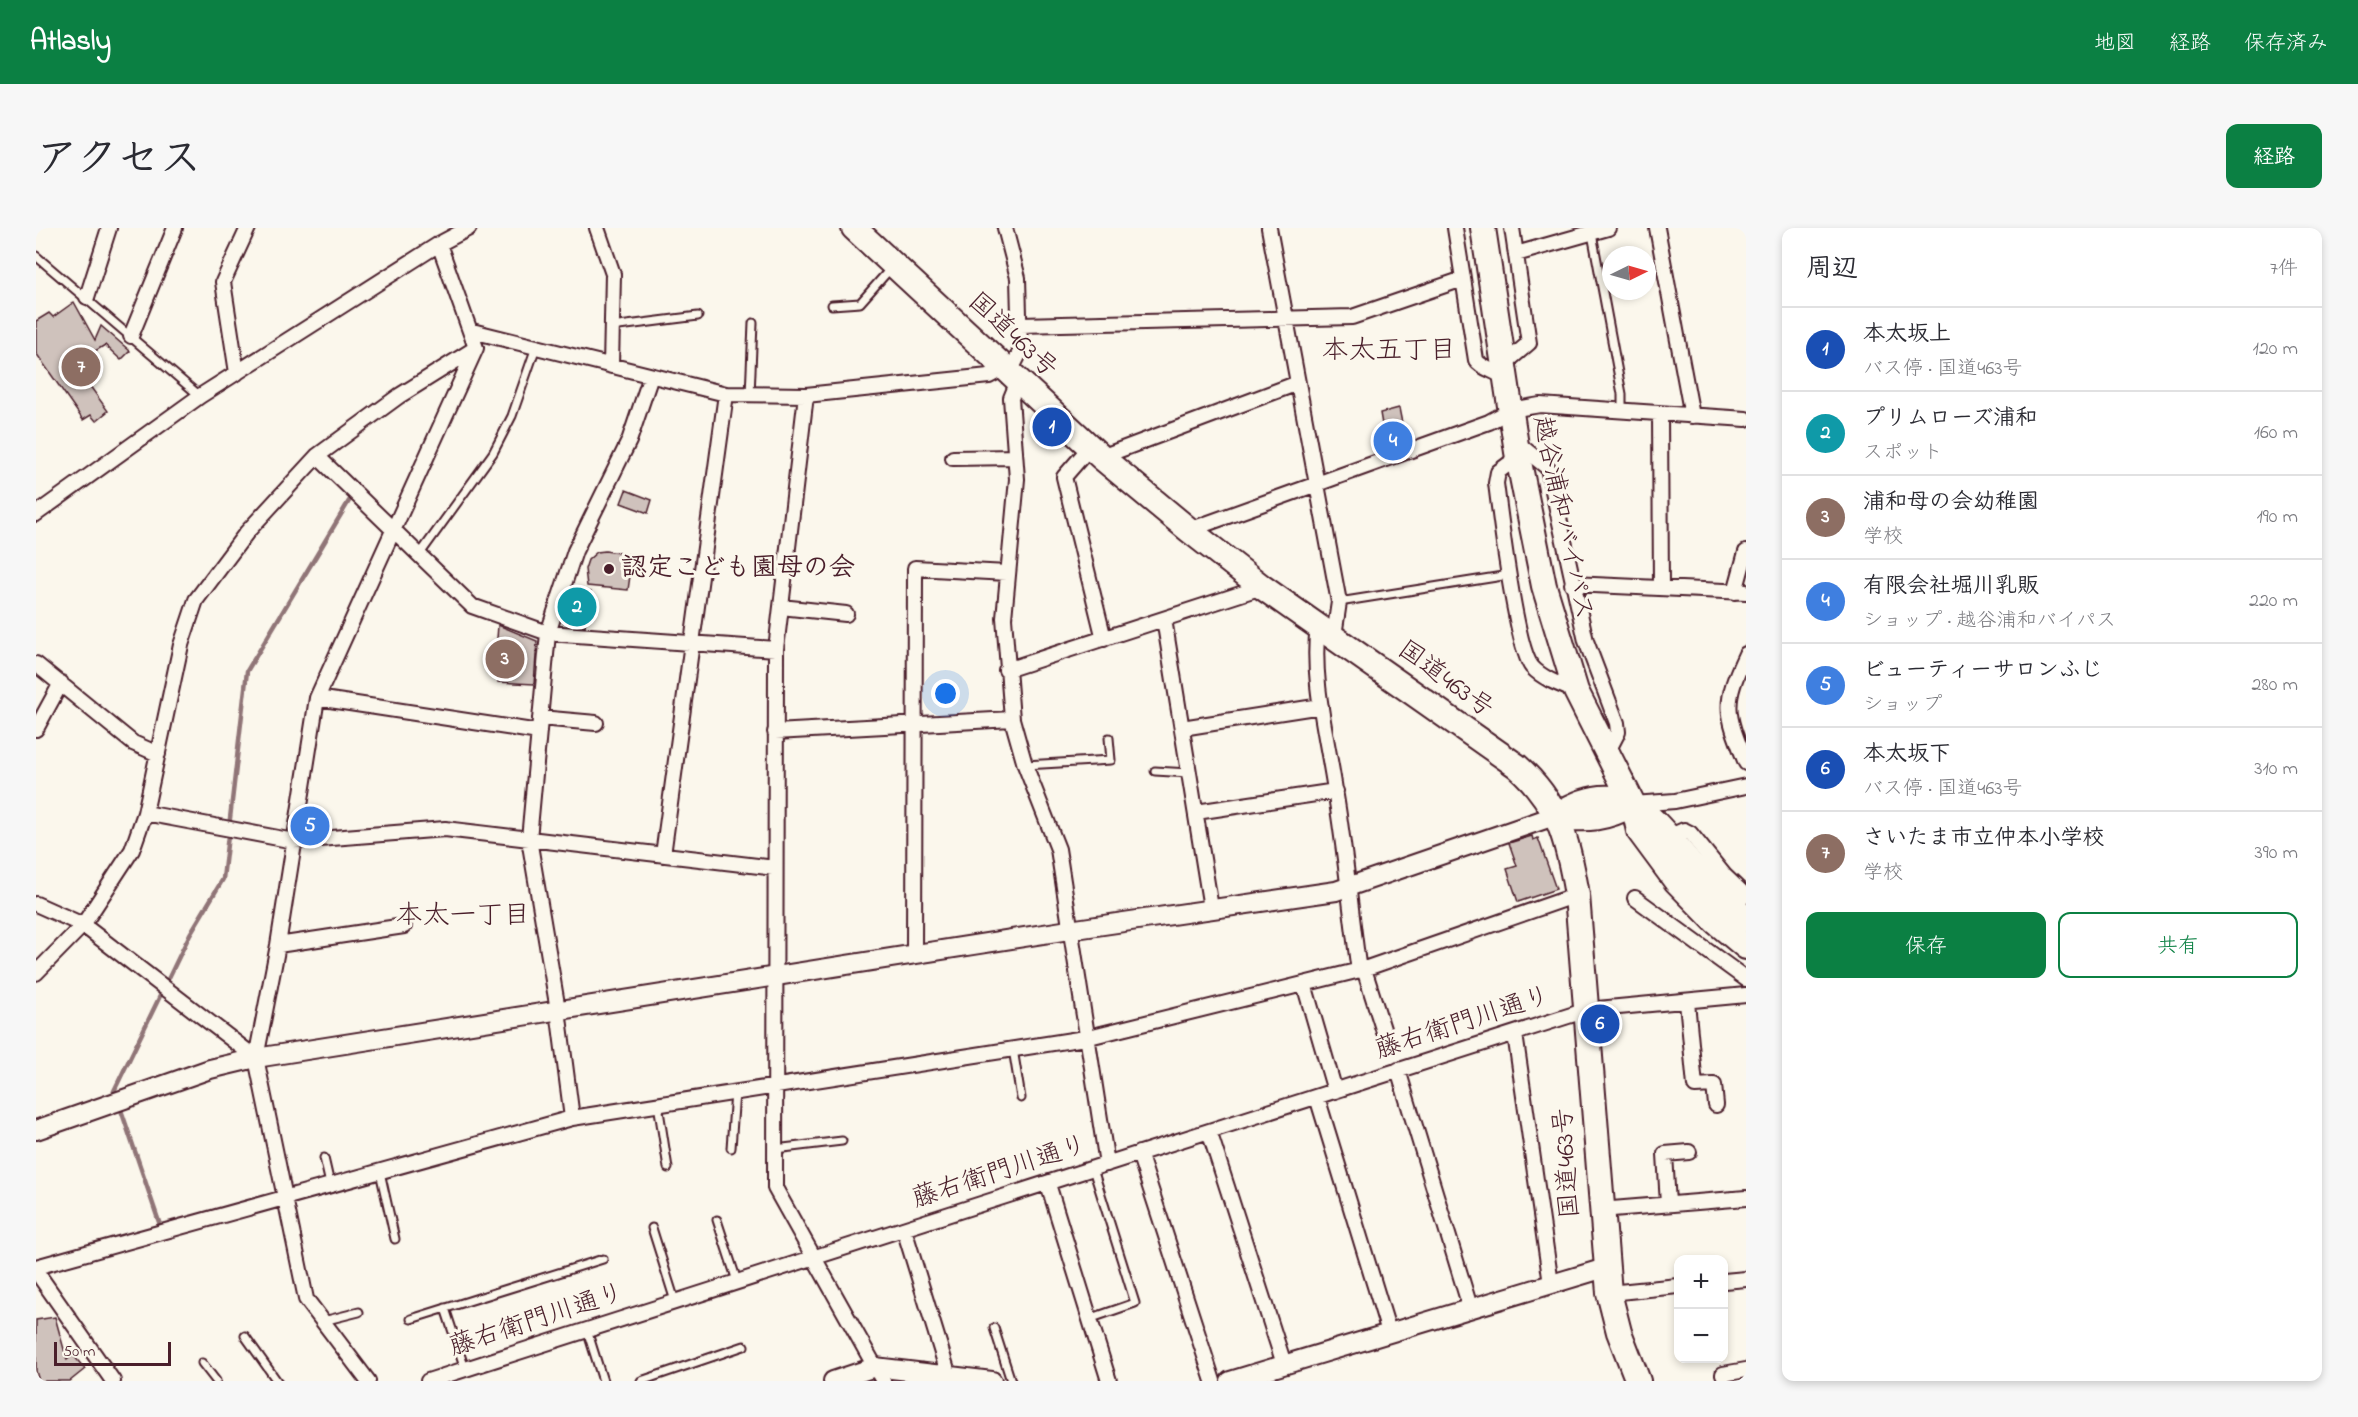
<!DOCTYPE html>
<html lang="ja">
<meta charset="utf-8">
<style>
:root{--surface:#fff;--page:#f7f7f7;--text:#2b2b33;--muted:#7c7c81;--line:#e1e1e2;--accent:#0b8043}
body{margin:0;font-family:"Indie Flower","Klee One",sans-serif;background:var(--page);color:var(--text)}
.controls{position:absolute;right:18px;bottom:18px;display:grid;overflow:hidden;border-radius:12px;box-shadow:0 3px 9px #0003}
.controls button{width:54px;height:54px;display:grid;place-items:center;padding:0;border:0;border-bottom:2px solid var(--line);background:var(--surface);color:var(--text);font:30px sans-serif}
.compass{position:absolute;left:1566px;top:18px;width:54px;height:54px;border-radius:50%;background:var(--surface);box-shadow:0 3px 9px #0003;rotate:85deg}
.scale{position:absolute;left:18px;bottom:15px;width:117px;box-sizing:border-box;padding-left:6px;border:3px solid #4a1f2b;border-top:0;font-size:16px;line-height:21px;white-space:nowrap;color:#4a1f2b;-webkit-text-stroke:4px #fbf7ec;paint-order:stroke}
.you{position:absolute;left:910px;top:466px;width:21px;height:21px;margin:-15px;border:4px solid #fff;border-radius:50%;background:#1a73e8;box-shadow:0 0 0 9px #1a73e833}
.badge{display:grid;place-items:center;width:39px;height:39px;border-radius:50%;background:var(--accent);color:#fff;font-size:20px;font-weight:700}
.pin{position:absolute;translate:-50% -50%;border:3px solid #fff;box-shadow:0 2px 6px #0006}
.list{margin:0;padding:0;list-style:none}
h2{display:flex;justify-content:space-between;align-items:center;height:78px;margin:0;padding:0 24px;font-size:26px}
h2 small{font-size:20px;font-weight:400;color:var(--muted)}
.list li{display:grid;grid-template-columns:39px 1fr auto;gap:18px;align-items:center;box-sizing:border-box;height:84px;padding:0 24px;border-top:2px solid var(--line)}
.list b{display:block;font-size:22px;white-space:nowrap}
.list p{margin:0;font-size:20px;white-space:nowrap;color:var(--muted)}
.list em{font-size:20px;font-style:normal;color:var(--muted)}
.actions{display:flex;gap:12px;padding:18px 24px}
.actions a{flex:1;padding:14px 0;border:2px solid var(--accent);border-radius:12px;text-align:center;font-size:21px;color:var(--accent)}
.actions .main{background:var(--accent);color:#fff}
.map{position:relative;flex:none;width:1710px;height:1153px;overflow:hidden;border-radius:12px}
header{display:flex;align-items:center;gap:36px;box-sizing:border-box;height:84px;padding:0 30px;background:var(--accent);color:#fff}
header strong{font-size:28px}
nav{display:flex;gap:33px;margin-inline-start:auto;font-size:21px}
.intro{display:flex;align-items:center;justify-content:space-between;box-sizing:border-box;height:144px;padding:0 36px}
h1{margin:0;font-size:42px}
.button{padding:15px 27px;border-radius:12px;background:var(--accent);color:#fff;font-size:21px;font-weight:700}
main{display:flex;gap:36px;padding:0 36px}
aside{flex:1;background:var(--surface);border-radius:12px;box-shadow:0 3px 9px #0003}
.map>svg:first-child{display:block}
</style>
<header>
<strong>Atlasly</strong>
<nav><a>地図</a><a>経路</a><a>保存済み</a></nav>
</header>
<div class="intro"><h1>アクセス</h1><a class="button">経路</a></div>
<main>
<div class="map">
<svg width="1710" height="1153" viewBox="0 0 1710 1153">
<rect width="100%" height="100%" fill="#fbf7ec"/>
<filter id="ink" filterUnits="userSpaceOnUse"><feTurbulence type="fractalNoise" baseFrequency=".0167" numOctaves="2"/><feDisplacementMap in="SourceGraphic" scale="12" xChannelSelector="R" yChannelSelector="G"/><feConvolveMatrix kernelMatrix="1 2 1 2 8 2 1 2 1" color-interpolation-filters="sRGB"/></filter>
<g filter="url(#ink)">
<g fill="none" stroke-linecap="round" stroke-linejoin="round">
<path stroke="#907477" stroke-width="4.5" d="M80,868L78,863L154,706L187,651L211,443L313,273
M83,876L124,997"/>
</g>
<path fill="#cfc2bc" stroke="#4a1f2b" stroke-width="1.5" d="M38,74L59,112L65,98L94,123L85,132L69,117L38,136L72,183L60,193L55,187L47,192L0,125V93L13,85L17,89Z
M1363,180L1368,205L1363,207L1366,215L1353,220L1348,208L1344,185Z
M590,262L616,272L612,285L585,275Z
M569,323L597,327L592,362L551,358L549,341L552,332L561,324Z
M536,360L555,364L549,398L527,394Z
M462,397L501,413L498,456L462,454L463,438H459Z
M1496,608L1497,612L1502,610L1520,661L1482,674L1471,641L1481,638L1473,615Z
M19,1089L31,1132L37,1127L49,1141L34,1153H3L0,1143V1092Z"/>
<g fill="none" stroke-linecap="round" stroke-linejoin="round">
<g stroke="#4a1f2b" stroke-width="11">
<path id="lane" d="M1553,6L1557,11L1586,166V182
M0,28L164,168
M796,77L824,75L855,40
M575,99L662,88
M714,167L717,95
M384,326L457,225L476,188L500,119
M1303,374L1473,347
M989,537L1075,532L1073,510
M1119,543L1153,545
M977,821L985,870
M622,876L632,940
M695,920L699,864
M739,921L806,913
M288,930L294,956
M344,944L359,1011
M681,992L701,1053
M616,1000L639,1073
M409,1080L429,1141
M375,1091L567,1031
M1053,1091L1099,1075L1057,941
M287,1093L323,1084
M958,1100L975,1153
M551,1102L567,1153
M209,1108L241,1153
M166,1135L180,1153
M605,1153L708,1118"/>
</g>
<g stroke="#4a1f2b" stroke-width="18">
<path id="street" d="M561,0L577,46L575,138
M1233,0L1303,374L1298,408
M1419,0L1440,132C1447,142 1461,142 1469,151
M1621,0L1656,188
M1480,26L1572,0
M51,69L73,0
M984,97L1316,89L1427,51
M436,103L690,166L770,167L953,148L979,134L984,124L982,50L969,0
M95,108L139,0
M1469,140L1473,132L1493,115L1476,0
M201,145L187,54L212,0
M982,153L975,170L981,251L968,390L976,491L989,537L1022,621L1071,936
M770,167L740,421L739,960L847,1153
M1624,185L1625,360
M1481,215L1512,240L1550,413L1581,495L1582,504L1570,527
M1054,219L1028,249L1068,411
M1481,224L1474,235L1462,244L1460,255C1464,287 1480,420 1496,439C1507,451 1525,457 1540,463
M281,228L436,378L512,405L740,421
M1065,229L1262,155
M917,230L979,229
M0,286L164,168L403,16L433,0
M1153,302L1453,194L1475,182L1504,177L1710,191
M1536,356L1710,364
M1699,364L1710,324
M745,379L810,386
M1128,391L1175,680
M1282,397C1275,452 1291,508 1299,562C1309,620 1314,678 1322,736L1328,741L1348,804
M1710,426C1686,477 1690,484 1710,535
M0,436L97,515L122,526
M970,442L1226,359
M281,470L503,504
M504,490L560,495
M1146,500L1285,478
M0,501L25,455
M739,504L976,491
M1597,576L1639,573L1710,558
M1160,584L1300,563
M109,585L258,613L409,601L739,640
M1632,609L1648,602L1654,605L1688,647L1710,668
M627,627L690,166
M1599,670L1710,751
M0,676L47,697L220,830L242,717L281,470L440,120L403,16
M242,717L368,698
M878,728L879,340L971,345
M0,745L47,697L96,622L109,585L145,417L160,372L211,304L281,228L363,168L440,120
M1268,756L1299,863
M1651,774L1659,858L1678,857L1680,877
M1479,806L1515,1056
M220,830L270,1071L332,1153
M1362,842L1434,1079
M1281,869L1353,1104
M536,890L522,782L493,611L512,405L539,323L593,213L615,148
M1173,903L1248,1136
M1103,925L1177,1153
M1012,956L1073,1153
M1632,976L1629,926L1653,924
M1564,982L1710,970
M868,1001L913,1148
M0,1039L536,890L1049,810L1328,741L1541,667
M0,1043L77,1153
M1688,1053L1710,1051
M1573,1065L1642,1058
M1687,1146L1710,1142
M392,1153L1551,782L1710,767"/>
</g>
<g stroke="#4a1f2b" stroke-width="22">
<path id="secondary" d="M0,902L174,841L220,830L1033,702L1300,663L1521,587
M797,1153L839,1139L956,1153
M1194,1153L1569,1040"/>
</g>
<g stroke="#4a1f2b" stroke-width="28">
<path id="highway" d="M818,0L1065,229L1153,302L1226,359L1481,538C1523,575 1532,613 1541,667L1573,1065L1583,1104L1602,1153
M1447,0L1481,224L1508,358L1540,463L1597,576L1603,603L1640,653L1680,694L1710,719
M1521,587C1590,543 1616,591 1657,638C1673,657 1692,674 1710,691
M1521,587C1549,594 1572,590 1597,576"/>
</g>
<use href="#lane" stroke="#fbf7ec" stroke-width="7"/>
<use href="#street" stroke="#fbf7ec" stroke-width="14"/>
<use href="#secondary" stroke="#fbf7ec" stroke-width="18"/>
<use href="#highway" stroke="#fbf7ec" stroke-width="24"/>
</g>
</g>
<circle fill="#4a1f2b" stroke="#fbf7ec" stroke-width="2" cx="573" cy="341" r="6"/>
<g text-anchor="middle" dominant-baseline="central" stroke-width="6" stroke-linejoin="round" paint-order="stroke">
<g font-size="26" fill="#4a1f2b" stroke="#fbf7ec">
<text transform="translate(976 108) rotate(43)">国道463号</text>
<text transform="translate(1526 290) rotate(78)">越谷浦和バイパス</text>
<text transform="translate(1409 452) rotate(36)">国道463号</text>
<text transform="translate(1427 796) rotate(-18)">藤右衛門川通り</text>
<text transform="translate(1532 935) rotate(-94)">国道463号</text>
<text transform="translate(964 945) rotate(-18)">藤右衛門川通り</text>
<text transform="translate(501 1093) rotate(-18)">藤右衛門川通り</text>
</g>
<g font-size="26" font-weight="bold" fill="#4a1f2b" stroke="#fbf7ec" text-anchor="start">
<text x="585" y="341">認定こども園母の会</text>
</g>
<g font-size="27" fill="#4a1f2b" stroke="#fbf7ec">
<text x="1353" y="123">本太五丁目</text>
<text x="427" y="688">本太一丁目</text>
</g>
</g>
</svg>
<div class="controls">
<button>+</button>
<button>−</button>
</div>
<svg class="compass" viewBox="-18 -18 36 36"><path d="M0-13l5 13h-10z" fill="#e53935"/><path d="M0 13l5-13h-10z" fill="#7c7c81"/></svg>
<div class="scale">50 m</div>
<div class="you"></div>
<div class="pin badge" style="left:1016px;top:199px;background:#1a4fb4">1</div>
<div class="pin badge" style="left:541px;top:379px;background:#0f9aa8">2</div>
<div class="pin badge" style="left:469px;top:431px;background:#8d6e63">3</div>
<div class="pin badge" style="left:1357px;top:213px;background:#3f7fe0">4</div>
<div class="pin badge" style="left:274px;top:598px;background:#3f7fe0">5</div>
<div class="pin badge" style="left:1564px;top:796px;background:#1a4fb4">6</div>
<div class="pin badge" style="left:45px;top:139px;background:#8d6e63">7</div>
</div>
<aside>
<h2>周辺<small>7件</small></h2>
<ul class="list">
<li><span class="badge" style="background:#1a4fb4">1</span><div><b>本太坂上</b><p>バス停 · 国道463号</p></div><em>120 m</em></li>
<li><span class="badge" style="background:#0f9aa8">2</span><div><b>プリムローズ浦和</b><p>スポット</p></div><em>160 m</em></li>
<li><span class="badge" style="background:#8d6e63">3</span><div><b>浦和母の会幼稚園</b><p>学校</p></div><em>190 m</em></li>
<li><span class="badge" style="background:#3f7fe0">4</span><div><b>有限会社堀川乳販</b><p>ショップ · 越谷浦和バイパス</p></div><em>220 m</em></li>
<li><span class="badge" style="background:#3f7fe0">5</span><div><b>ビューティーサロンふじ</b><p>ショップ</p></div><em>280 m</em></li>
<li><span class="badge" style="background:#1a4fb4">6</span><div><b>本太坂下</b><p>バス停 · 国道463号</p></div><em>310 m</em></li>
<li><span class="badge" style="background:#8d6e63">7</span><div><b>さいたま市立仲本小学校</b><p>学校</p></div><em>390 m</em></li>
</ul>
<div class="actions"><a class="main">保存</a><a>共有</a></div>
</aside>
</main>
